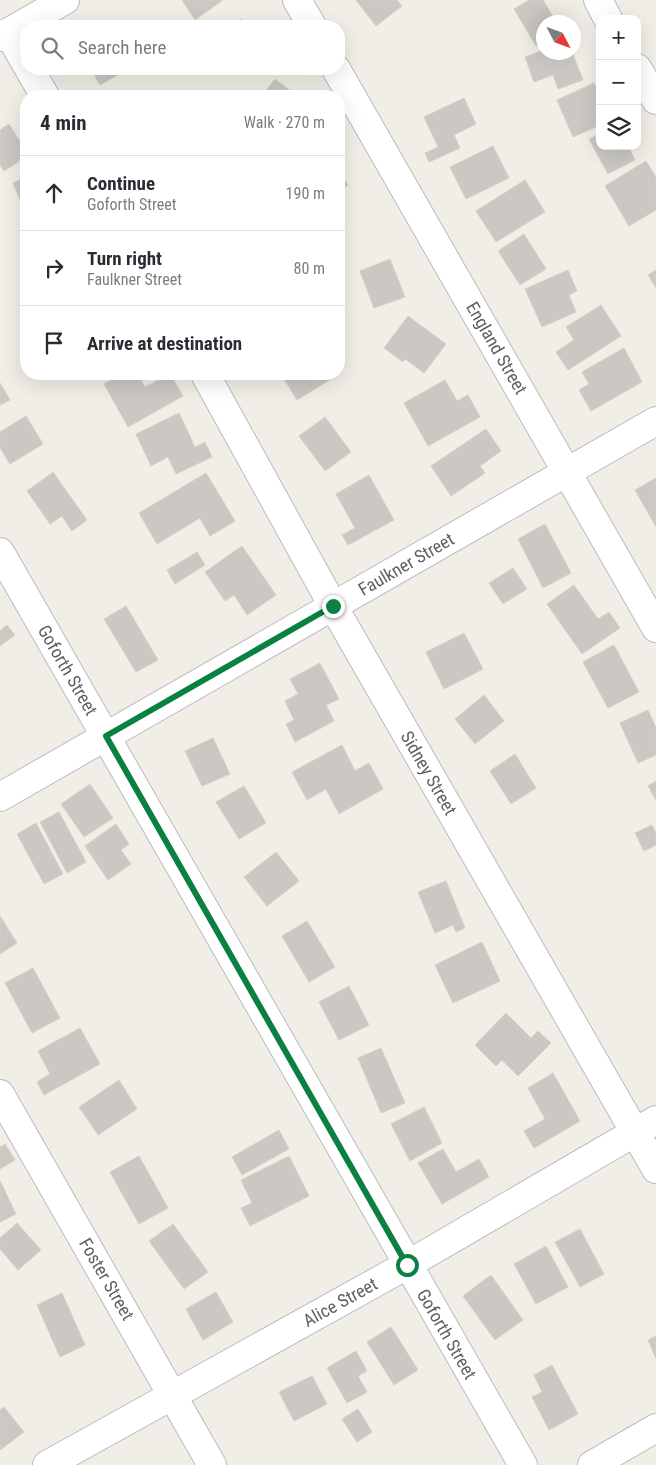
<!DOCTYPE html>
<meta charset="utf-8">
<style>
:root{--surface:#fff;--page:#f7f7f7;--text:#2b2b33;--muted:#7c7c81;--line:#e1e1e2}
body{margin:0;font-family:"Roboto Condensed",sans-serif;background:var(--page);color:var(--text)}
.controls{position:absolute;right:15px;top:15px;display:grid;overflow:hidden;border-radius:10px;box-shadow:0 5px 20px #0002}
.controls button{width:45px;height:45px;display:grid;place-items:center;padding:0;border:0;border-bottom:1px solid var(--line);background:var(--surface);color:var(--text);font:25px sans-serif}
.compass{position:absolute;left:536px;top:15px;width:45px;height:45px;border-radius:50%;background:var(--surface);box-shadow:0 5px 20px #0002;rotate:131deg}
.stop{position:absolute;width:15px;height:15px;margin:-11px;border:4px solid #0b8043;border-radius:50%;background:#fff}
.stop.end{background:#0b8043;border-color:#fff;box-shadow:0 1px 5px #0008}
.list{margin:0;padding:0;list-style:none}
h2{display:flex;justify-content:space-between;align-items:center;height:65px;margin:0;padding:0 20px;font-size:21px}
h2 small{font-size:16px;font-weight:400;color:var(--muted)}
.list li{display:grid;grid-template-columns:32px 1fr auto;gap:15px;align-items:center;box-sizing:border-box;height:75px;padding:0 20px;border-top:1px solid var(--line)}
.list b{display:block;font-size:19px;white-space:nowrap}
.list p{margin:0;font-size:16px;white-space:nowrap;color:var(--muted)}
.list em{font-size:16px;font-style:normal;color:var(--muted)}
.icon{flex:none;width:28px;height:28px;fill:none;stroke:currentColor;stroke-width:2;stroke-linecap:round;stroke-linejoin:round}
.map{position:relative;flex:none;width:656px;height:1465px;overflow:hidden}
.search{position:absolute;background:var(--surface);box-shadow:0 5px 20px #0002;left:20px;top:20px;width:325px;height:55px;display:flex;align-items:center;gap:12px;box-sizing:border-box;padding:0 18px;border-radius:20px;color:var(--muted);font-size:19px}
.panel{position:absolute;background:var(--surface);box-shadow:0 5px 20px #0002;left:20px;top:90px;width:325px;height:290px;border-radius:20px}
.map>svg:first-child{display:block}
</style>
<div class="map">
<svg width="656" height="1465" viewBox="0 0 656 1465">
<rect width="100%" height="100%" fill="#f0eee6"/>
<path fill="#cbc8c3" stroke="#d4d1c4" d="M182,0H223L195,20Z
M356,0H397L402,6L376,26Z
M529,0H543L556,22H544V41L536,46L514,9Z
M241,19L246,26H231Z
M544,50V52H572L583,80L558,89L553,75L534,82L525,57Z
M91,69H128L100,85Z
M275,79L297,96H262Z
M594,83L600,96V125L573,137L557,100Z
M464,98L476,124L454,135L460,148L429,162L425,153L438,147L424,117Z
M9,124L26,151V157L4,171L0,165V130Z
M600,134V146H628L635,160L608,174L589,139Z
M493,146L509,178L466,199L450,167Z
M646,161L656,177V210L629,226L605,186Z
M339,171L348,185L339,191Z
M26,177V214L13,183Z
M525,180L545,212L496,242L476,211Z
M524,234L546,269L520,285L498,251Z
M390,259L405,297L374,308L360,271Z
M568,270L577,291L569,295L576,312L542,327L525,289Z
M656,270V288L648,275Z
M601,305L621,336L568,370L556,352L574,340L566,327Z
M408,316L446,344L424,373L405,359L403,362L384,348Z
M624,348L642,382L591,411L579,390L589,384L582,372Z
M112,374H137L145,387L170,374L183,396L128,427L104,384L115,378Z
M281,374H334L336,376L297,400Z
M445,380L457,401L468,395L480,417L428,446L404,403Z
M0,383L10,400L0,405Z
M179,413L195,447L205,442L212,457L176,474L168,457L151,466L136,434Z
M26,416L43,444L10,464L0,448V432Z
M325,417L351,452L325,471L299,436Z
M486,429L501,451L480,466L485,473L451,496L431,466Z
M53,472L87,520L72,531L62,516L50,524L27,491Z
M206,473L235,521L210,536L200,518L157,544L139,513Z
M369,475L394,520L348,545L342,535L355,528L336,494Z
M656,478V527L635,490Z
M545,524L571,573L543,588L518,539Z
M242,546L276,595L247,615L234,595L225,601L205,572Z
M197,552L205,565L175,584L167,570Z
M513,568L527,589L503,604L489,583Z
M574,585L598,619L609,612L620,628L582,654L547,604Z
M126,606L158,660L136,672L104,619Z
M7,625L15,635L0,646V631Z
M464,633L483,669L444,689L426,652Z
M614,645L639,692L608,708L583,662Z
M320,663L339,699L326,705L334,721L295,742L286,724L294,720L285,701L298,694L290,679Z
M484,695L504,721L475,744L455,719Z
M648,710L656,728V755L638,763L620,723Z
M213,738L230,774L202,786L185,751Z
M342,745L355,771L369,763L383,789L339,814L326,789L307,800L292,772Z
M515,754L536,788L511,804L490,771Z
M656,781V800L648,786Z
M90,784L113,818L84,837L61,804Z
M244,786L266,823L239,839L216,802Z
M59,812L86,862L67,873L40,822Z
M36,823L63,874L44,884L17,834Z
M116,824L129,844L121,850L131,864L108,880L85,846Z
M652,825L656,833V845L644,851L635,833Z
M276,852L299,881L267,906L244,877Z
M446,881L465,928L456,932L453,925L435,933L418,892Z
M0,916L17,943L0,954Z
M307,921L335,967L309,982L282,936Z
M482,942L500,981L453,1003L435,965Z
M33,968L60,1018L32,1033L5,983Z
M349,986L369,1025L339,1040L319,1002Z
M506,1013L531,1038L538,1031L551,1043L518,1076L502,1060L496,1066L475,1045Z
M80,1028L100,1064L44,1095L37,1082L50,1074L38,1051Z
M381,1048L405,1103L381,1113L358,1058Z
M553,1073L580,1121L534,1148L524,1131L545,1119L528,1088Z
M119,1080L137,1109L98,1135L79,1107Z
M424,1107L442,1143L410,1161L391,1124Z
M279,1130L289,1149L242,1175L232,1157Z
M5,1144L15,1160L0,1169V1147Z
M443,1149L456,1172L479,1159L489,1177L442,1204L418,1163Z
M139,1156L168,1208L139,1224L110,1172Z
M289,1156L309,1196L250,1226L241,1208L252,1203L241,1180Z
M0,1181L16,1214L0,1222Z
M17,1223L41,1250L18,1270L0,1249V1238Z
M173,1224L208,1272L184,1289L149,1241Z
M580,1229L604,1274L580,1287L555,1242Z
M546,1246L568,1287L536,1304L514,1264Z
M491,1275L523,1320L495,1340L463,1296Z
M216,1292L233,1322L203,1340L186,1309Z
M62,1293L85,1345L60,1357L37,1305Z
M391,1327L418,1370L394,1385L367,1342Z
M656,1336V1359L648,1340Z
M356,1351L367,1371L358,1376L367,1392L347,1403L327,1368Z
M552,1365L578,1414L549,1430L532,1397L542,1392L534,1375Z
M312,1376L327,1404L294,1421L279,1392Z
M4,1407L24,1432L0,1450V1410Z
M358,1409L372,1432L357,1442L342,1419Z"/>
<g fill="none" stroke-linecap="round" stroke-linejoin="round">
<g stroke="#babcc1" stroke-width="30">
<path id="minor" d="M297,0L312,26
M598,0L608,19
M8,32L26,64
M0,37L65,0
M637,68L656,100
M29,69L45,96
M336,69L656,628
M205,374L333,606L656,1169
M0,552L523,1465
M0,797L656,421
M0,1094L212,1465
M47,1465L407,1265L656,1120
M592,1465L656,1428"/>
</g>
<use href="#minor" stroke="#fff" stroke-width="28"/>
</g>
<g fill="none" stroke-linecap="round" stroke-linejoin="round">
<path stroke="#0b8043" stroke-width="6" d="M333,606L106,736L407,1265"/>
</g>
<g text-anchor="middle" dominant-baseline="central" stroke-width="4.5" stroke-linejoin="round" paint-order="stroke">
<g font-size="18" fill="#5d6066" stroke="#fff">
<text transform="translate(497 348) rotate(60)">England Street</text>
<text transform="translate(406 564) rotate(-30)">Faulkner Street</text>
<text transform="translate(68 670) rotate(60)">Goforth Street</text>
<text transform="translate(429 773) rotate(60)">Sidney Street</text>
<text transform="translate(107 1279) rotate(60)">Foster Street</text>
<text transform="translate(340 1302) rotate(-29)">Alice Street</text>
<text transform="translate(447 1334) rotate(60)">Goforth Street</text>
</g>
</g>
</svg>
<div class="controls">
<button>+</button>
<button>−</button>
<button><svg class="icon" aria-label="layers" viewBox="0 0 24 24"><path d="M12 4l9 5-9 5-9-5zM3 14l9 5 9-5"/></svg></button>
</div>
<svg class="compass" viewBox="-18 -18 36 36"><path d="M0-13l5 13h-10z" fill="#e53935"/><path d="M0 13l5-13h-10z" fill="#7c7c81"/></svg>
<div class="stop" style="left:407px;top:1265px"></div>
<div class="stop end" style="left:333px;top:606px"></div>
<div class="search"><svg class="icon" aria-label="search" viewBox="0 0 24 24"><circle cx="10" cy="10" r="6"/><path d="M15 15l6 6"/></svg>Search here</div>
<section class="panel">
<h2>4 min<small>Walk · 270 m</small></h2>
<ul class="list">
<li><svg class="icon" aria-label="ahead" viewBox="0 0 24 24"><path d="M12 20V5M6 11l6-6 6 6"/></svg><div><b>Continue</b><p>Goforth Street</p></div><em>190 m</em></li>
<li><svg class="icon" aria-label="right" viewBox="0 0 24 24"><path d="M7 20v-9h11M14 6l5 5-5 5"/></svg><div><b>Turn right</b><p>Faulkner Street</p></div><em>80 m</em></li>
<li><svg class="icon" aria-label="arrive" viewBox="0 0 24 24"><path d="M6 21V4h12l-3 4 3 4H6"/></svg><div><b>Arrive at destination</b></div></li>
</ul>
</section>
</div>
